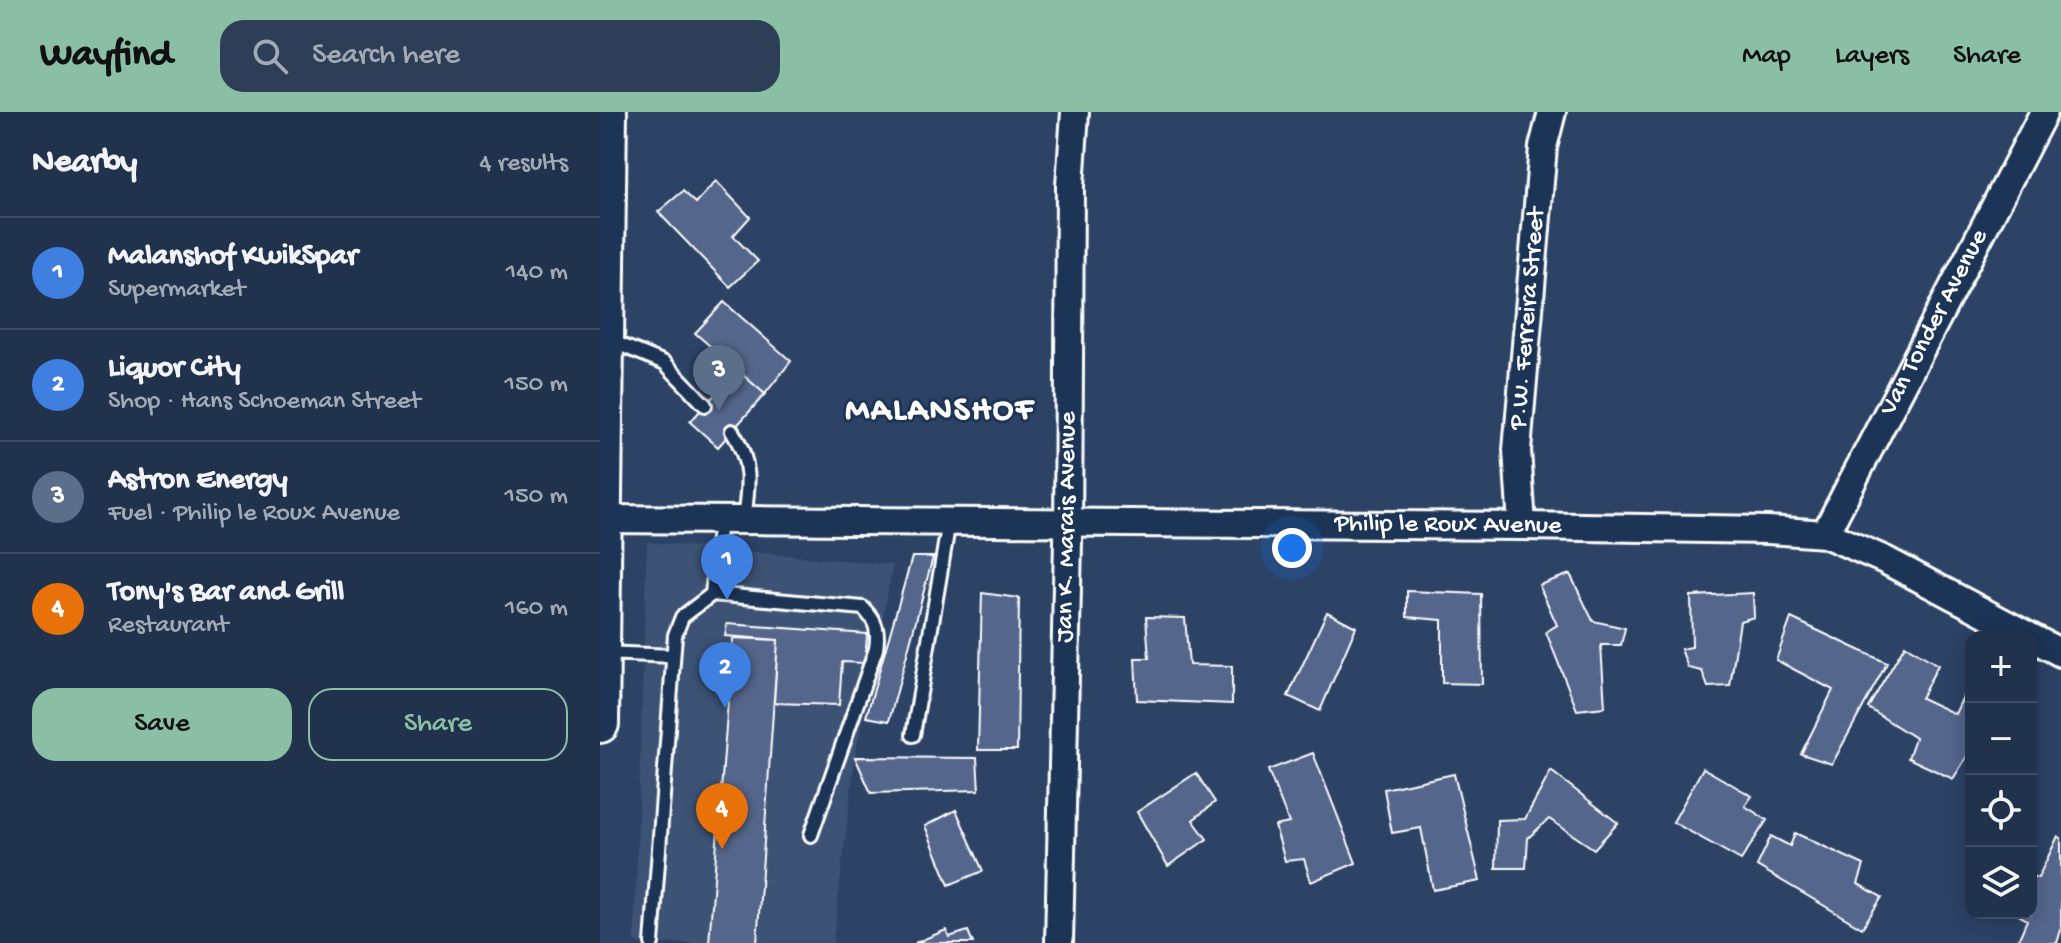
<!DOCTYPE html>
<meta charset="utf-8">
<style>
:root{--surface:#21324c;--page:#2d3e56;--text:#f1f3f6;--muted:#a2aab5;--line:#3e4d64;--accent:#8abfa5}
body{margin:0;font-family:"Gochi Hand",sans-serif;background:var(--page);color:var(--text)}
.controls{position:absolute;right:24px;bottom:24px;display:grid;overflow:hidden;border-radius:16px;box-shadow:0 4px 20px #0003}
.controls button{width:72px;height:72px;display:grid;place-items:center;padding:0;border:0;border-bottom:2px solid var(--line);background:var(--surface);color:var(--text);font:40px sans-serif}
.you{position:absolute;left:692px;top:436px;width:28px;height:28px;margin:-20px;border:6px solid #fff;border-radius:50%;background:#1a73e8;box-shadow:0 0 0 12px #1a73e833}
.badge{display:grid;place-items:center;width:52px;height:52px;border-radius:50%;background:var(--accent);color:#fff;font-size:26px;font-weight:700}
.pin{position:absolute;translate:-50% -66px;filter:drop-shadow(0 2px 4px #0008)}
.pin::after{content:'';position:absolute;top:42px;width:28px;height:24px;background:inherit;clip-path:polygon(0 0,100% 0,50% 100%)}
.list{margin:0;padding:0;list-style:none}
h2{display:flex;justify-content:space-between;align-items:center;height:104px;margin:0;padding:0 32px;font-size:34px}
h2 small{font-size:26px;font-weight:400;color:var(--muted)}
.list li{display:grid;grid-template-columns:52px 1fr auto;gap:24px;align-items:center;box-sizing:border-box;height:112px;padding:0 32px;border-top:2px solid var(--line)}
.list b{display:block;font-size:30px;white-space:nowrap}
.list p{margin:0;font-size:26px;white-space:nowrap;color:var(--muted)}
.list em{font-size:26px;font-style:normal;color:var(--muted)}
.actions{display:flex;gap:16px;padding:24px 32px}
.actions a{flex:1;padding:18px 0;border:2px solid var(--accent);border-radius:24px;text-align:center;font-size:28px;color:var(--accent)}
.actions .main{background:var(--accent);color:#111}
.icon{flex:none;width:44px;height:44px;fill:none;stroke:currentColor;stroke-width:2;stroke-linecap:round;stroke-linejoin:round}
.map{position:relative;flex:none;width:1461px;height:831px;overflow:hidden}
header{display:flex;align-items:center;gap:48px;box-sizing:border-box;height:112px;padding:0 40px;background:var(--accent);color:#111}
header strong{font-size:38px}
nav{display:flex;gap:44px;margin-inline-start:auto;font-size:28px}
.search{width:560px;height:72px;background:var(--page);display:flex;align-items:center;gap:20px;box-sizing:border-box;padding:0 28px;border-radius:24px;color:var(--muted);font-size:30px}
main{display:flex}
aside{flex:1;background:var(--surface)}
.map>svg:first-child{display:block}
</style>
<header>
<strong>Wayfind</strong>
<div class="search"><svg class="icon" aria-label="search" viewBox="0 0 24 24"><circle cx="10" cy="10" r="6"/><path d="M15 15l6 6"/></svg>Search here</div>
<nav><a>Map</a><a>Layers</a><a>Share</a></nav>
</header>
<main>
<aside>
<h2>Nearby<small>4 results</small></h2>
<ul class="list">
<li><span class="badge" style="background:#3f7fe0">1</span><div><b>Malanshof KwikSpar</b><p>Supermarket</p></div><em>140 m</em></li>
<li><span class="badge" style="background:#3f7fe0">2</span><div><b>Liquor City</b><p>Shop · Hans Schoeman Street</p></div><em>150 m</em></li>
<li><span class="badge" style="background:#5c6f8a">3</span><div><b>Astron Energy</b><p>Fuel · Philip le Roux Avenue</p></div><em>150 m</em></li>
<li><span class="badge" style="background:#e8710a">4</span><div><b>Tony's Bar and Grill</b><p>Restaurant</p></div><em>160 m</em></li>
</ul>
<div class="actions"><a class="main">Save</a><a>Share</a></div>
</aside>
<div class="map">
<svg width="1461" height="831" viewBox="0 0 1461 831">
<rect width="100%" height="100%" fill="#2c4366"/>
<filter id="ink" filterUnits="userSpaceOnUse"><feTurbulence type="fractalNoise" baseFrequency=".0125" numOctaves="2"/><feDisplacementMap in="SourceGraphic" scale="16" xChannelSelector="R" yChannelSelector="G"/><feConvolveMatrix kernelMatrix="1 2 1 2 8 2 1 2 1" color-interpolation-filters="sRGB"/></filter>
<g filter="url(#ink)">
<path fill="#3c5274" d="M47,430L293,453L255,645L233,831H34Z"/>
<path fill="#54668c" stroke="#fff" stroke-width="2" d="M116,69L150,105L133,124L158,149L130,175L58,100L83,79L96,91Z
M124,190L191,249L165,282L95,221Z
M137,258L165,282L118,335L90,310Z
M312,445H333L289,609L266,605Z
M970,462L993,509L1025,516L1021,533H1001L1005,595L977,598L946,520L957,513L939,473Z
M807,479L881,482L882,572L842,571V508L807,505Z
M382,481L419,486L417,638H378Z
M1153,481L1154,505L1140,509L1130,574L1108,575L1102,559L1088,556L1081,537L1092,535L1091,484Z
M727,500L756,515L720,599L688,584Z
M546,505L585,506L589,553L632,554V592L537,588L535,546H549Z
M1191,506L1287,551L1232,652L1201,642L1233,578L1176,548Z
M127,512L267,522L265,551L242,550L239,593L174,591L178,528L125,524Z
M133,526L178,528L157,831H109Z
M1305,533L1338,553L1321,586L1355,602L1368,574L1371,576V638L1353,667L1308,646L1315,626L1268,596Z
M713,641L756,751L711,770L704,747L685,749L675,714L689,711L668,658Z
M255,645L377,646L379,678L271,681Z
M1103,656L1152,684L1145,694L1167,708L1141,748L1073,710Z
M951,659L1018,711L994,737L949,707L928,726L926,756H896L897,708L925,707Z
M596,661L615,690L593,708L607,727L568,754L537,700Z
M854,662L880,769L833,778L821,716L792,721L784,677Z
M356,698L383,759L349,773L325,714Z
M1195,721L1264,753L1258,772L1282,785L1262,816L1157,754L1171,724L1190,734Z
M1458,724L1461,726V818L1457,831H1417L1427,808L1415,801H1431V764L1438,766Z
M346,818L349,825L368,819L373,831H315Z"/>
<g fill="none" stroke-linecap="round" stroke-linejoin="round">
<g stroke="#fff" stroke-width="18">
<path id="service" d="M11,229L65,251L105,293
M132,319C152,350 149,372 144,408
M120,408L112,482L263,496C276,509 279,518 276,537L211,723
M4,541L73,544
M313,623L349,409
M52,831L75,523L82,505L112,482"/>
</g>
<g stroke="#fff" stroke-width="32">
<g id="minor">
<path id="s1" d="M0,407L922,414L1168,418L1225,422L1285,448L1461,541"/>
<path id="s2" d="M922,414L917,338L943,35L952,0"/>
<path id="s3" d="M1225,422L1444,0"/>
<path id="s4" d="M459,831L468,429L470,74L475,0"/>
</g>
</g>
<g stroke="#fff" stroke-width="42">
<path id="secondary" d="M0,612L8,0"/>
</g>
<use href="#service" stroke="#1d3557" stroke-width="12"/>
<use href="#minor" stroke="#1d3557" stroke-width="26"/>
<use href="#secondary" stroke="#1d3557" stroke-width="36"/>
</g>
</g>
<g text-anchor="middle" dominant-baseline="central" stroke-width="6" stroke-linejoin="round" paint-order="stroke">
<g font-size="26" fill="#fff" stroke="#1d3557">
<text stroke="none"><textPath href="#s2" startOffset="208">P.W. Ferreira Street</textPath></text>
<text stroke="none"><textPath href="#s3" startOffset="238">Van Tonder Avenue</textPath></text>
<text stroke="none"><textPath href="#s1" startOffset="848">Philip le Roux Avenue</textPath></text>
<text stroke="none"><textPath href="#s4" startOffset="416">Jan K. Marais Avenue</textPath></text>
</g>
<g font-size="34" font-weight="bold" letter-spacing="2" fill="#fff" stroke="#1d3557">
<text x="340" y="300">MALANSHOF</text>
</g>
</g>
</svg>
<div class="controls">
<button>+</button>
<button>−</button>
<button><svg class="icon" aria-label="locate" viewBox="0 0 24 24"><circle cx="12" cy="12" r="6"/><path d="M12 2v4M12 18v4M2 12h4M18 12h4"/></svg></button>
<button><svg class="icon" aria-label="layers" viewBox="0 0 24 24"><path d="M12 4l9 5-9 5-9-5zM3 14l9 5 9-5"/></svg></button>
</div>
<div class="you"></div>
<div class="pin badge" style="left:127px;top:488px;background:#3f7fe0">1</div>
<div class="pin badge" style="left:125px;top:596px;background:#3f7fe0">2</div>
<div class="pin badge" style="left:119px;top:299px;background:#5c6f8a">3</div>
<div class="pin badge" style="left:122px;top:737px;background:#e8710a">4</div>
</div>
</main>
